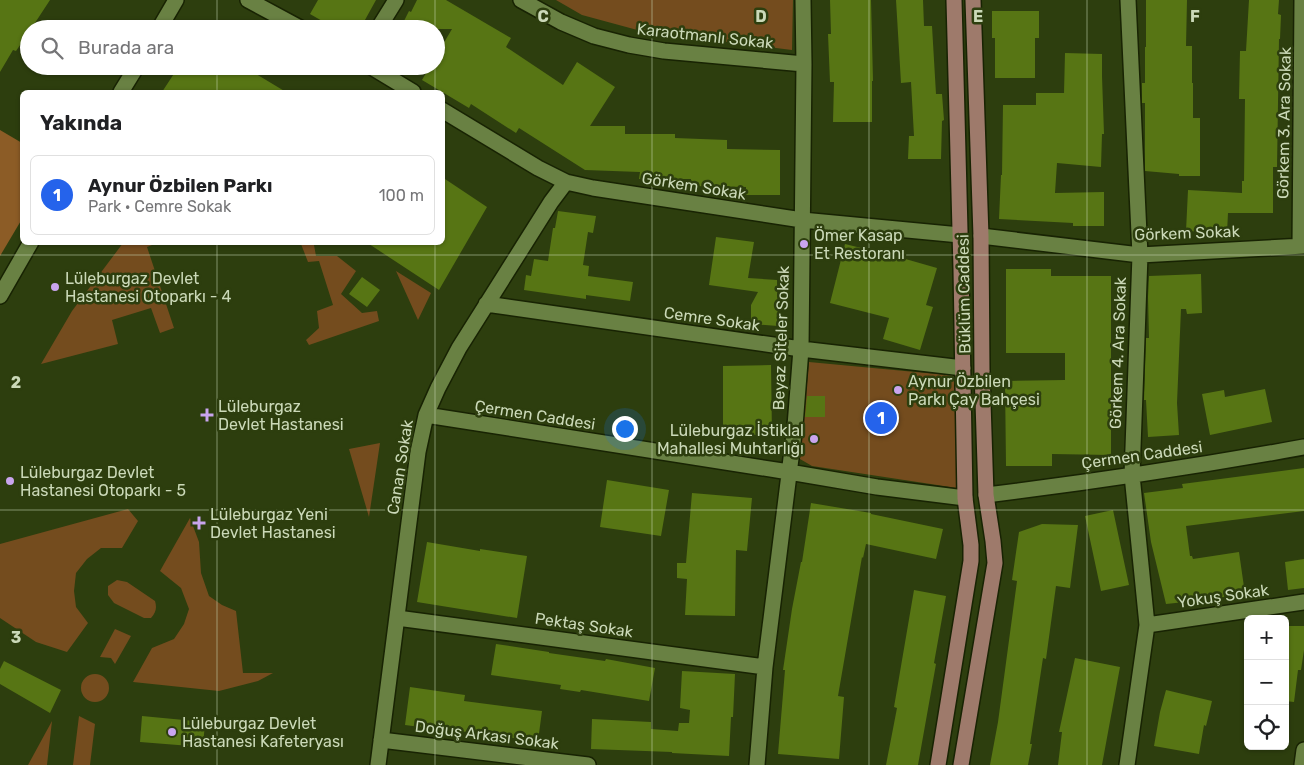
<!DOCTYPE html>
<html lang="tr">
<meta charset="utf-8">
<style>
:root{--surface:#fff;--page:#f2f2f2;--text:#202124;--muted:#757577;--line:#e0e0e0;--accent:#2563eb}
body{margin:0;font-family:Rubik,sans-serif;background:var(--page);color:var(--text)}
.controls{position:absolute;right:15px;bottom:15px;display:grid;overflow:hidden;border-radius:8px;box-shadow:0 1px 4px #0004}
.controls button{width:45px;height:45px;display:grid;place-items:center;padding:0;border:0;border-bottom:1px solid var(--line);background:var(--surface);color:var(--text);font:25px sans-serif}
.you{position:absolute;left:624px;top:428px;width:18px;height:18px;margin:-12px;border:4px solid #fff;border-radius:50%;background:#1a73e8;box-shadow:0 0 0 8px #1a73e833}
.badge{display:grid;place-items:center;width:32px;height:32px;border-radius:50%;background:var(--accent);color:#fff;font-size:16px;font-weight:700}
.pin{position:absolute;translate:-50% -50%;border:2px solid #fff;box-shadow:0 1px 5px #0006}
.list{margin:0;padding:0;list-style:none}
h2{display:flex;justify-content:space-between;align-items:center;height:65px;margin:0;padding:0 20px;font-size:21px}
h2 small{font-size:16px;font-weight:400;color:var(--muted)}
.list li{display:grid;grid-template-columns:32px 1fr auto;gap:15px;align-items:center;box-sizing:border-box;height:80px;margin:0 10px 10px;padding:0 10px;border:1px solid var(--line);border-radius:8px}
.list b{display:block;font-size:19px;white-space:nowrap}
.list p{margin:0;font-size:16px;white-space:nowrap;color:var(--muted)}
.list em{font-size:16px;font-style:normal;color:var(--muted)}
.icon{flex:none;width:28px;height:28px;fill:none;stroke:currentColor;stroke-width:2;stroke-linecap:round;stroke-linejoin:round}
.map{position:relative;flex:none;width:1304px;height:765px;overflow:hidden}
.search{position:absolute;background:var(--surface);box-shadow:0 1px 4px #0004;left:20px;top:20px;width:425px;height:55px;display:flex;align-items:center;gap:12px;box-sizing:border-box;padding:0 18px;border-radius:28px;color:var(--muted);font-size:19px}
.panel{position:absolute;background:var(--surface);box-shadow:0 1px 4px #0004;left:20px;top:90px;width:425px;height:155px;border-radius:8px}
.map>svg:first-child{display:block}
</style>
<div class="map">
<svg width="1304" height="765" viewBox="0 0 1304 765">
<rect width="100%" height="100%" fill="#2d3e0e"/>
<path fill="#744c1e" d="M556,0H793L792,50L641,31L582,15Z
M123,243H157L147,247L174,328L160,333L151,308L112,320L118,344L41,364L72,311Z
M301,244L314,245L316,256H337L356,271L341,294L362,313L377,311L379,321L309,345L306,340L319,328L317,311L333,305L319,261L308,262Z
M396,271L431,293L418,320Z
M809,362L958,376L957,488L812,466L800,459Z
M380,443L369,517L349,449Z
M128,509L138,521L122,548H101L87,559L76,573L74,591L76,607L88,623L67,652L36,642L0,618V544Z
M190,518L199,542L201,573L209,596L222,605L236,611L243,673H273L258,681L219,691L133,682L152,648L174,639L184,624L189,609L181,588L160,571Z
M117,580L127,582L155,601C157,608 156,612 151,618H144L114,603L108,595V586Z
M115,629L131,636L115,664L111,658L100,657Z
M81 688a14 14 0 1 1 28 0a14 14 0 1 1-28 0Z
M79,716L95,724L90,765H73Z
M52,721L47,765H28Z"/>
<path fill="#8c5c26" d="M0,130L22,143V219L0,256Z"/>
<path fill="#577514" d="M0,0H50L31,29H29V32L16,51L13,50L0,72Z
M318,0H376L360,29H336L310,14Z
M417,0H446L511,38L506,47L563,85L577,62L615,87L590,126H625V134H675V138L727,140V149L780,150V195H746V187L691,186V179H639L640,172L585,170L519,128L516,133L471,104L469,108L422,80L430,66H436V56L452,29H400L409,11L411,12Z
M830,0H871L873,81H872V122H833L834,82H830L828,34H831Z
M896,0H923L924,26H932L936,94H942L944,120L942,121L941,159H908L909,136H914L911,82L901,83Z
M1146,0H1187L1186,46H1192V83H1193V118H1200V176H1179V174L1145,171V103H1142V83H1145V47H1146Z
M1249,0H1279L1278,14L1281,15L1280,39H1279L1277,167H1273V213H1228L1227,233L1186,231L1188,190L1242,193V181H1244L1245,99H1239L1240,51H1246Z
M992,11H1039V38H1035V78H995V38H992Z
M1065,53L1102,54V76L1104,134H1102L1101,167L1057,163L1055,193L1104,192V226H1073V223L999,219L1001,175H1002L1003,105H1036V93H1064Z
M179,66H243L286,92H162Z
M442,177L487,207L439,290L366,242H442Z
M558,211L596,216L593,233L588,232L583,265L589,266L588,276L633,282L630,301L586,295V299L524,290L526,275L531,276L534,259L548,261L553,228H555Z
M716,237L754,242L748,278L777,280L778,326L751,324V305L758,292L709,285Z
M845,244L902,258L937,268L926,305L933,307L920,350L883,339L889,318L830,303Z
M1006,269H1051V276H1111V455L1052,454V466H1006L1005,381L1065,380V353H1006Z
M1201,274L1202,313L1187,314L1186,309H1181L1177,403L1179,435L1148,437L1146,400H1144L1146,338H1149L1148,297L1149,276Z
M362,277L380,290L367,307L349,294Z
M771,365L772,435H723V366Z
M1265,389L1272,422L1210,435L1202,394L1224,390L1225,397Z
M807,396H825V417H805Z
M1304,468V511L1186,526L1190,556H1192L1193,559L1239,552L1245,594L1204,600L1166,604L1151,542L1144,493L1183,488L1182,484Z
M607,480L669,490L661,536L600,527Z
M692,493L752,498L747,551L736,550L735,616L685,615L687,579L677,578V563H686Z
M811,503L871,513V514L943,529L936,559L866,544L863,558L862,557L838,696L844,697L839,759L778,754L785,670H783L792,609L801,562H802Z
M1113,510L1129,585L1101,591L1085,516Z
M1042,524L1078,525L1070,588L1056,586L1046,659L1043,658L1030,744H1032L1028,765H990L998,722L1017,581L1012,580L1019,532Z
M427,542L480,551V549L527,556L517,618L417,602Z
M1304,559V588L1288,590L1285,562Z
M914,590L946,596L934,663L936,664L918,765H886L897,708L894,707Z
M1285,626H1304V650L1301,670H1298L1294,702L1285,701Z
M496,644L549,652V653L605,661L606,659L655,668L649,701L581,690L580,692L560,689L561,685L491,675Z
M1075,658L1120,667L1102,765H1058L1062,732H1059Z
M4,661L61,690L50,713L0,684V669Z
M682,671L735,674L733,717H731L729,756L672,753V752L591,749L592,719L651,722V729L678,731L679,723H689L690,710L680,708Z
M410,687L465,695L464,701L542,711L538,741L459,731V732L405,725Z
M1166,690L1212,701L1206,726L1204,725L1199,754L1154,746L1160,712Z
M142,716L205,722L203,747L140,742Z"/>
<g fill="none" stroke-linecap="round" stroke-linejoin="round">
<g stroke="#182303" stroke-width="18">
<path id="minor" d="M248,0L302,29
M521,0L561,22L594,36L629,45L664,51L804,64
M159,29L176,0
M378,29L396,0
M370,66L413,92
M121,92L137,66
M442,110L538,168L566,182L593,188L802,220L960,235
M981,236L1140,255L1304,246
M1300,246L1302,0
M0,296L31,242
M486,304L801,349L963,368
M426,415L789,472L877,487L965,498
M986,495C1092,482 1199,466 1304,447
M397,618L765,667
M1147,625L1304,602
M381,740L588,765
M378,765L418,452L426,415L438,388L459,348L551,202L566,182
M757,765L765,667L795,426L801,349L804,64L803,0
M1127,765L1147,625L1132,475L1140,255L1128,0
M1302,765L1304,750"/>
</g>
<g stroke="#182303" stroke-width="18">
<path id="major" d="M938,765L971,561V545L965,498L961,269L954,0
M961,765L995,563L993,541L986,495L982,371L981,236L973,0"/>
</g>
<use href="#minor" stroke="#698143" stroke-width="15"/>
<use href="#major" stroke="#9e7a6b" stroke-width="15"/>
</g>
<path fill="none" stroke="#cbd9b8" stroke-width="1" stroke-opacity="0.55" d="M217,0V29M435,0V29M652,0V765M869,0V765M1087,0V765M217,66V92M435,66V92M217,242V765M435,242V765M0,255H1304M0,510H1304"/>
<g fill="#c9a5ee" stroke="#2d3e0e" stroke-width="2">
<circle cx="804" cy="244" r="5"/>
<circle cx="55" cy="287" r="5"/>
<circle cx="898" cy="390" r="5"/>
<path d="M204.5 407.5h5v5h5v5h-5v5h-5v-5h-5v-5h5z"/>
<circle cx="814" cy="439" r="5"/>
<circle cx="10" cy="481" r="5"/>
<path d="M196.5 515.5h5v5h5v5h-5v5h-5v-5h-5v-5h5z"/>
<circle cx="172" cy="732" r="5"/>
</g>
<g text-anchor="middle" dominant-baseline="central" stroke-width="5" stroke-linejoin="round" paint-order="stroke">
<g font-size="16" fill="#cbd9b8" stroke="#2d3e0e">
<text transform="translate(705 36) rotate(6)">Karaotmanlı Sokak</text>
<text transform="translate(1284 123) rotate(-89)">Görkem 3. Ara Sokak</text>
<text transform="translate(694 186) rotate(9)">Görkem Sokak</text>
<text transform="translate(1187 233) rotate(-2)">Görkem Sokak</text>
<text transform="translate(964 294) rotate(-91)">Büklüm Caddesi</text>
<text transform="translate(712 319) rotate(8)">Cemre Sokak</text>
<text transform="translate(781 338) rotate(-88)">Beyaz Siteler Sokak</text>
<text transform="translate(1118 353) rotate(-88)">Görkem 4. Ara Sokak</text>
<text transform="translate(535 415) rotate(9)">Çermen Caddesi</text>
<text transform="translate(1142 455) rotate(-8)">Çermen Caddesi</text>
<text transform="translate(400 467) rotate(-81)">Canan Sokak</text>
<text transform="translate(1223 596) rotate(-8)">Yokuş Sokak</text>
<text transform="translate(584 625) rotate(8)">Pektaş Sokak</text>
<text transform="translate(487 735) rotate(7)">Doğuş Arkası Sokak</text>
</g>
<g font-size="16" fill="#cbd9b8" stroke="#2d3e0e" text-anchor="start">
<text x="814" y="235">Ömer Kasap<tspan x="814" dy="18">Et Restoranı</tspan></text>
<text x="65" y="278">Lüleburgaz Devlet<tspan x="65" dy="18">Hastanesi Otoparkı - 4</tspan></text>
<text x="908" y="381">Aynur Özbilen<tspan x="908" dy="18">Parkı Çay Bahçesi</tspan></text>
<text x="218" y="406">Lüleburgaz<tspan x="218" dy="18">Devlet Hastanesi</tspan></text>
<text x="804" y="430" text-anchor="end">Lüleburgaz İstiklal<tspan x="804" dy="18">Mahallesi Muhtarlığı</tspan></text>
<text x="20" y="472">Lüleburgaz Devlet<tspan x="20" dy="18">Hastanesi Otoparkı - 5</tspan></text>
<text x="210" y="514">Lüleburgaz Yeni<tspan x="210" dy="18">Devlet Hastanesi</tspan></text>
<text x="182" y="723">Lüleburgaz Devlet<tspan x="182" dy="18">Hastanesi Kafeteryası</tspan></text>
</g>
</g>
<g font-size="16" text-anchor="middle" font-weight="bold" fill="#cbd9b8" stroke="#2d3e0e" stroke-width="5" stroke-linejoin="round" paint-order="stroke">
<text x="543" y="22">C</text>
<text x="761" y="22">D</text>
<text x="978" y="22">E</text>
<text x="1195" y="22">F</text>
<text x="16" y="388">2</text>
<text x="16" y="643">3</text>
</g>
</svg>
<div class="controls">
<button>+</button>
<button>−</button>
<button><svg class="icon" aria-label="locate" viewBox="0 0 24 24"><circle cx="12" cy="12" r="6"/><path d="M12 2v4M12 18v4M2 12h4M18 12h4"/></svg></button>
</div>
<div class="you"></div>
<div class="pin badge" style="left:881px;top:418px">1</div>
<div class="search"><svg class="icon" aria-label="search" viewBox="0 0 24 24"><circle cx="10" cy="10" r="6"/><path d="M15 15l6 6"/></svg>Burada ara</div>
<section class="panel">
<h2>Yakında<small></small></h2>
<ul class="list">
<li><span class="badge">1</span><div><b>Aynur Özbilen Parkı</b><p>Park · Cemre Sokak</p></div><em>100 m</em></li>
</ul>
</section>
</div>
